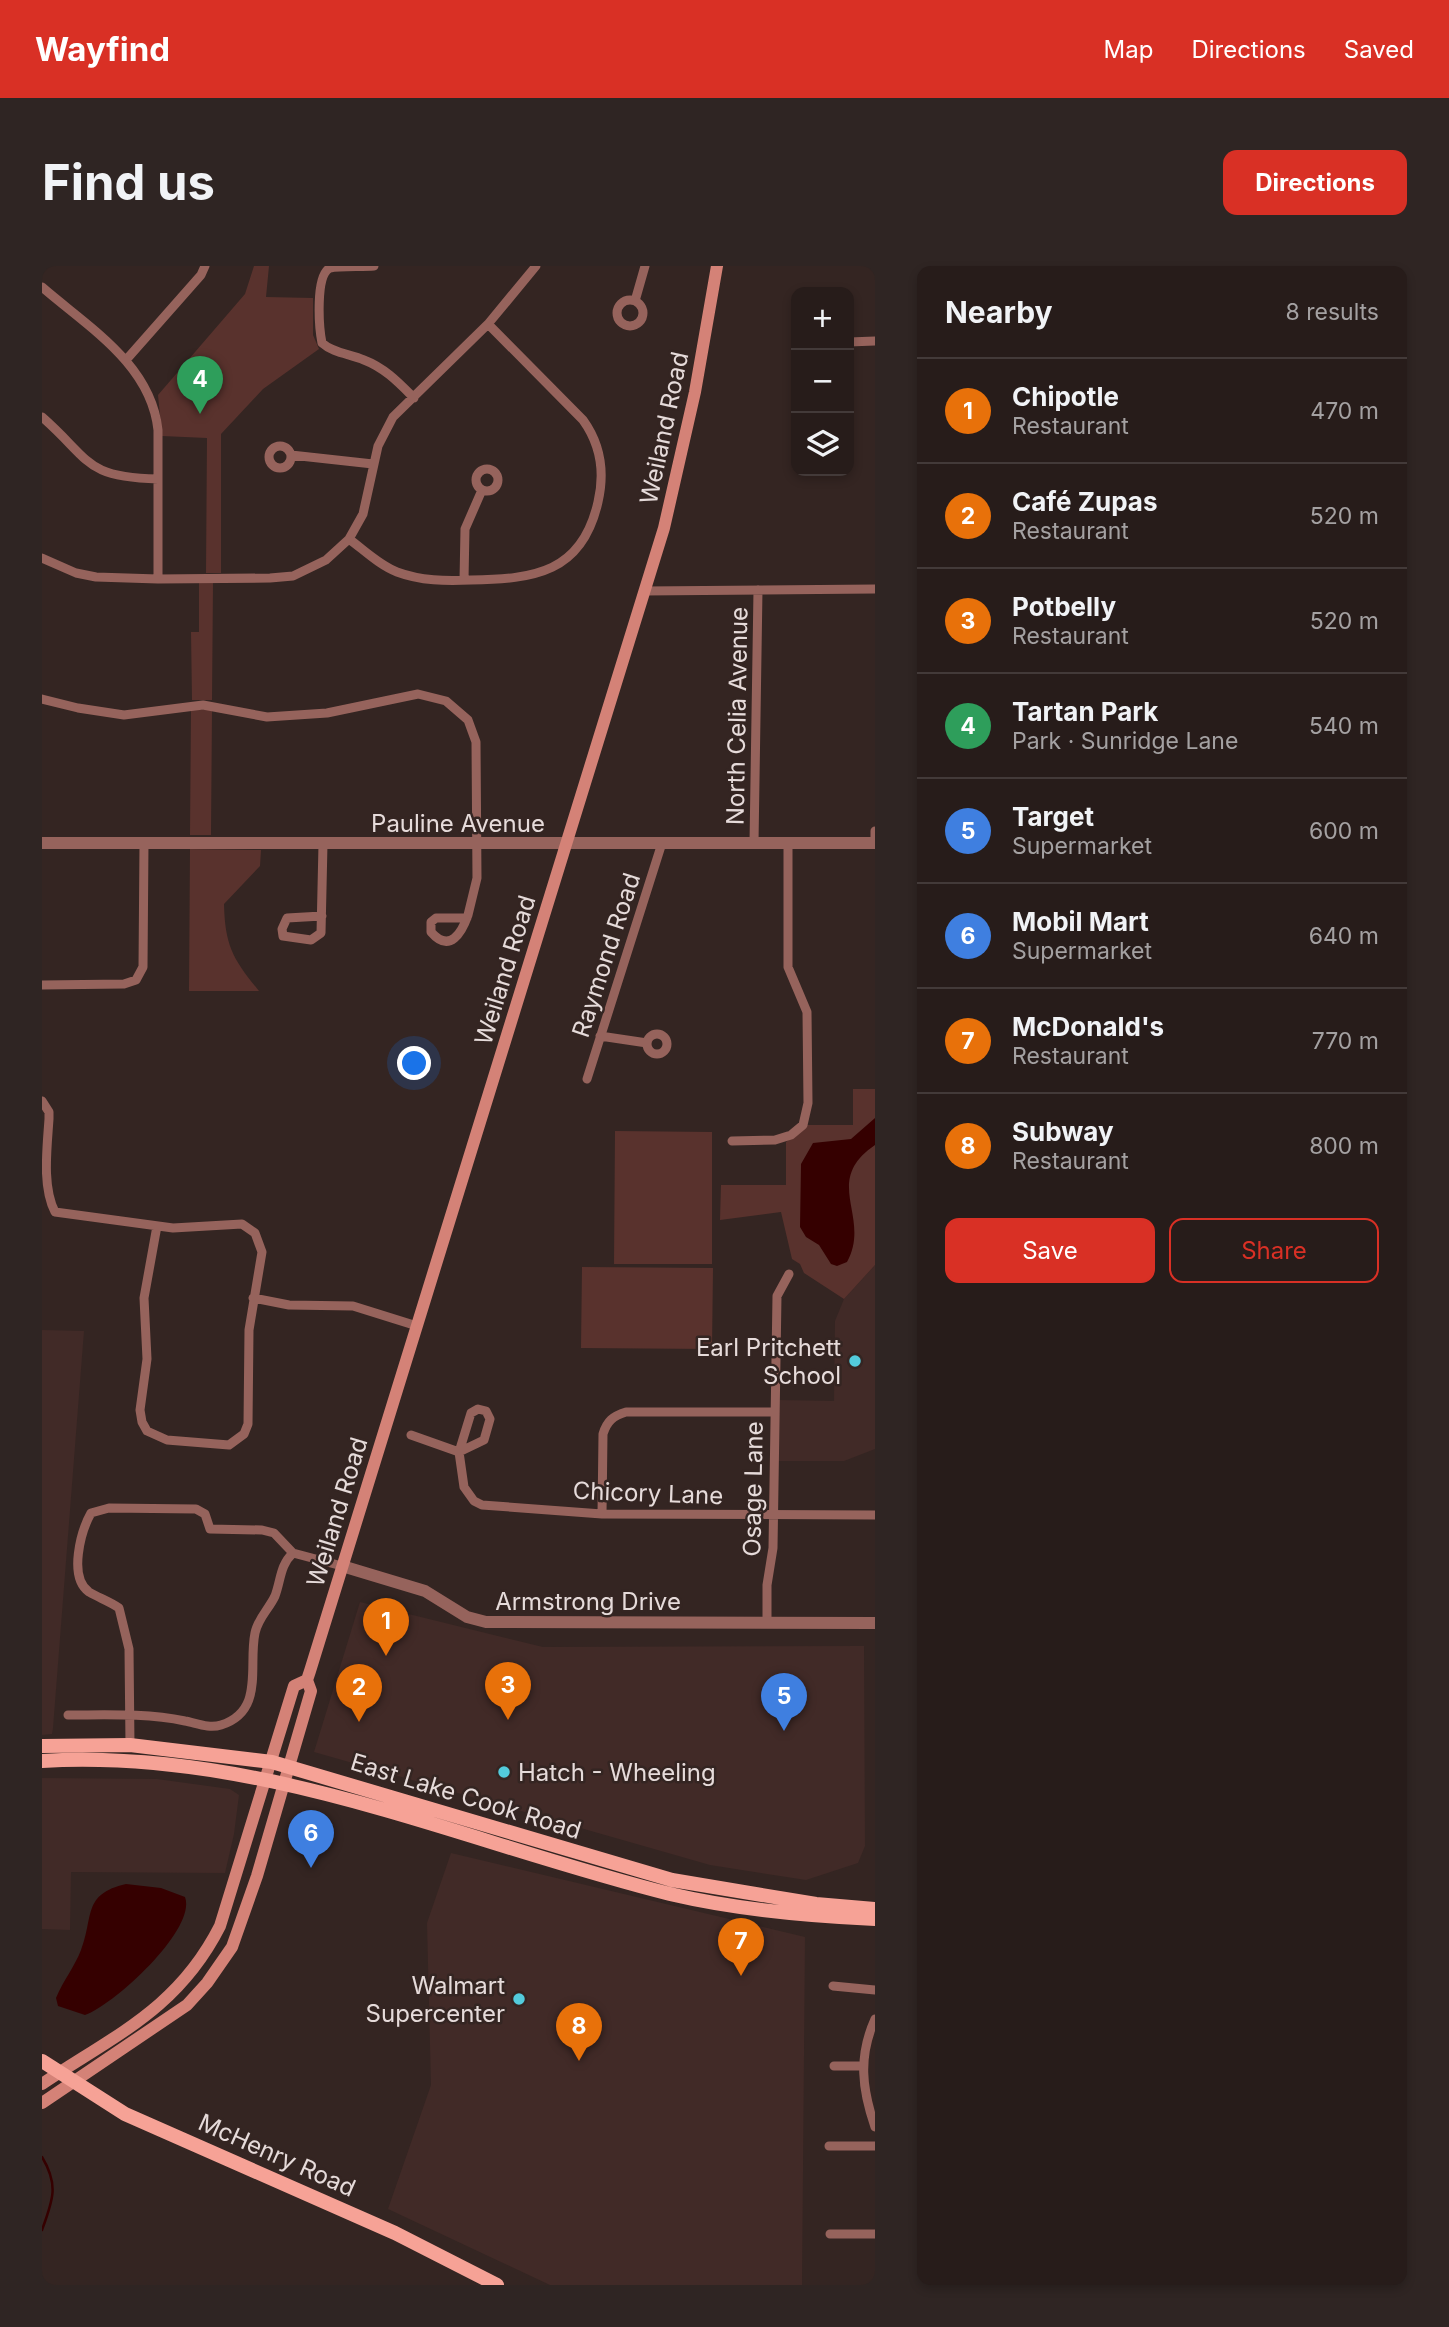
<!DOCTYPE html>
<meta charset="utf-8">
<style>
:root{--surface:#271c1a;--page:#2f2523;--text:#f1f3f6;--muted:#a4a1a2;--line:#433a39;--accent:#d93025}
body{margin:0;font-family:Inter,sans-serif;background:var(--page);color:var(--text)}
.controls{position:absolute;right:21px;top:21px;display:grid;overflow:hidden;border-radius:14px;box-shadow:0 4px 10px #0003}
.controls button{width:63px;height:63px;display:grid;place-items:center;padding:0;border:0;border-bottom:2px solid var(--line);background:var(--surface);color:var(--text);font:35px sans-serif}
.you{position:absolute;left:373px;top:798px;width:24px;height:24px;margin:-18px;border:5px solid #fff;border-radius:50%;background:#1a73e8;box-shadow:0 0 0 10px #1a73e833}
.badge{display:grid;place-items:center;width:46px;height:46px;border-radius:50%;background:var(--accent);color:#fff;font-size:23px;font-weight:700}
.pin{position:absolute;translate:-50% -58px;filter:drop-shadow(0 2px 4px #0008)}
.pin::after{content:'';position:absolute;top:37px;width:24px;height:21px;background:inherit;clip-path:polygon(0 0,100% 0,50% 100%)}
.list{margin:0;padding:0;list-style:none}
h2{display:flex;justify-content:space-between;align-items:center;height:91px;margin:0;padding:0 28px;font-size:30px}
h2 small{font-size:23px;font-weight:400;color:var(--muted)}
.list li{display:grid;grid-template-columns:46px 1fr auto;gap:21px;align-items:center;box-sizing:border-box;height:105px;padding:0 28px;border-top:2px solid var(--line)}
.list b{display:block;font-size:26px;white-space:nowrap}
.list p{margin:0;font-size:23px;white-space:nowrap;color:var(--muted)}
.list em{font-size:23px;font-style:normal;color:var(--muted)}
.actions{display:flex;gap:14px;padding:21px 28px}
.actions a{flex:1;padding:16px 0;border:2px solid var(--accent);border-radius:14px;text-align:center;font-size:24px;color:var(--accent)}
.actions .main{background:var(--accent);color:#fff}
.icon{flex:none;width:38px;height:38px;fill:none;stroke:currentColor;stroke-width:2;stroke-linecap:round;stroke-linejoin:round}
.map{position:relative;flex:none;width:833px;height:2019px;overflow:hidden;border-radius:14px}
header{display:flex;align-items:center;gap:42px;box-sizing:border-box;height:98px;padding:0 35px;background:var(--accent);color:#fff}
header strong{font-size:33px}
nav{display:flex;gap:38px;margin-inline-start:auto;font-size:24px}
.intro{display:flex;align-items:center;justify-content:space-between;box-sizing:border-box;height:168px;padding:0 42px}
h1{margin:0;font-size:49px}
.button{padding:18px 32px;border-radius:14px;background:var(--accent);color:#fff;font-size:24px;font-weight:700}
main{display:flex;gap:42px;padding:0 42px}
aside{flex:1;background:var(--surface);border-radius:14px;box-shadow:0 4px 10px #0003}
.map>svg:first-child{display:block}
</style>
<header>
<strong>Wayfind</strong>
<nav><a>Map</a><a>Directions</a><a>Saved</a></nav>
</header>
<div class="intro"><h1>Find us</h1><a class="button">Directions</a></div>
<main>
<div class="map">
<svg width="833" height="2019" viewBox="0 0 833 2019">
<rect width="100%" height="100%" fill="#342522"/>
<path fill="#412a27" d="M833,999V1183L802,1195H735L736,1134L792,1135L793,1055L802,1033Z
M0,1064L42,1065L11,1462L10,1468L0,1469Z
M318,1336L501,1381L822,1380L823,1580L816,1597L764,1614L668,1599L272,1486Z
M0,1512L115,1513L188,1523L197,1529L192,1568L183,1607L29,1606L28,1664L0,1663Z
M409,1587L763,1671L760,2019H508L346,1943L389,1819L385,1657Z"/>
<path fill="#59322d" d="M212,0H227L224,31L271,32V69L277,83L221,123L179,168V307H164L165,172L120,170L116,129L203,28Z
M157,317H171L170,434H150L149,366H157Z
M149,444H170L169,569H148Z
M148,583L219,584L218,600L182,638C183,680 191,693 217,725H147Z
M811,823H833V999L802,1033L762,1007L758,998L750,993L739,946L678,954L679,919H744V876L765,859H811Z
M573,865L670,866V998H572Z
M540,1001L671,1002L670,1083L539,1082Z"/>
<path fill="#350000" d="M833,852V879C779,916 830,950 805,996L795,1000L789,998L777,979L764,971L758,961L759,898L771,877L809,873Z
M84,1618L119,1622L143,1631C155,1663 72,1739 43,1749L16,1740L14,1732C21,1715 33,1700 39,1684C52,1651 40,1628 84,1618Z"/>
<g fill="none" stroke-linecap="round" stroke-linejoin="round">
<path stroke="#350000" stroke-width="2.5" d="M0,1891C17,1919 11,1934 0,1964"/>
<path stroke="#96635c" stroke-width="9" d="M332,0C320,1 298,0 288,2C273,9 277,62 280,77C291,87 308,88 322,94C343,102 357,117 372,132
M0,21C46,61 109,98 116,164V313
M575 47a13 13 0 1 1 26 0a13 13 0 1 1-26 0Z
M593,35L603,0
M807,76L833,75
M84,94L159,9L163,0
M0,151C50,195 42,211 116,213
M227 191a11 11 0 1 1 22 0a11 11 0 1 1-22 0Z
M249,189L331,198
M434 214a11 11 0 1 1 22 0a11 11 0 1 1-22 0Z
M307,273C322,284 337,299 355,306C379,315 404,315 429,314C492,313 540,307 556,236C563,206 559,179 541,154L446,58
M0,292L34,307L54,311L116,313L228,312L251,310L284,294L307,273L321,248L336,180L351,151L446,58L494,0
M422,314L423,263L440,224
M602,325L833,323
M0,433L36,442L82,449L161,439L225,451L285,447L376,428L404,435L426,454L434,476L435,612L426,649C420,666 408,688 389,666V656L394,652H425
M833,565V578
M712,577L716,324
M280,650L245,652L240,663L241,670L269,674L279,667L281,578
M0,719L82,718L94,714L101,701L102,577
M605 778a10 10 0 1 1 20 0a10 10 0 1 1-20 0Z
M558,770L605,777
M545,813L620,577
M0,835L7,846V853C5,883 0,921 13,946L131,962L200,958L213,967L220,986L207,1064L206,1158L202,1168L187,1179L125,1174L105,1165L100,1156L98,1144L105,1093L102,1032L115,960
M690,875L733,874L749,869L761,859L766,837L765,746L746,701V577
M211,1032L247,1039L311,1040L375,1060
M369,1169L417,1186
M417,1186L442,1174L448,1153L444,1145L436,1143L429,1147L417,1186L422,1221L432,1235L440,1239L560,1248L833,1249
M560,1248L561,1168C565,1155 571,1150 584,1146H732
M725,1357V1319L731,1282L735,1030L747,1008
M26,1449C65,1449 104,1447 143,1455C154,1457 167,1463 179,1459C223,1445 206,1400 213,1367C216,1352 227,1343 233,1330C239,1314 238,1299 251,1287
M88,1479L87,1383L77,1342C67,1335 57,1332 47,1326C26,1311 39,1265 49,1247L67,1242L154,1243L163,1248L168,1263L220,1264L232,1267L251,1287L300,1300
M791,1720L833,1724
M833,1753C816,1791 820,1823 833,1861
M792,1800H820
M787,1880H833
M788,1968H833"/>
<path stroke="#96635c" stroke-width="12" d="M0,577H833
M300,1300L383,1325L425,1351L444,1356L833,1357"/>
<path stroke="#d48277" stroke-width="12" d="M0,1818C73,1769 136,1743 178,1660L252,1420L265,1414
M0,1837L145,1739L165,1717L190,1681L215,1610L269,1425L265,1414L268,1405L622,262L653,126L675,0"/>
<path stroke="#f6a296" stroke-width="14" d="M0,1480L88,1479L230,1496L630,1614L774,1638L833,1643
M0,1495C220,1482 420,1576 628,1628C696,1644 764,1650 833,1653
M0,1795L83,1848L353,1967L455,2019"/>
</g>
<g fill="#53cbdc" stroke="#342522" stroke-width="2.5">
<circle cx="813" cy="1095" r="7"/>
<circle cx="462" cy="1506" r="7"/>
<circle cx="477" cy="1733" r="7"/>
</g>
<g text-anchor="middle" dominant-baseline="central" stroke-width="5" stroke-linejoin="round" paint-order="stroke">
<g font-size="24" fill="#e6dbda" stroke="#342522">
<text transform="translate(622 162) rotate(-78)">Weiland Road</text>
<text transform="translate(695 450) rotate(-89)">North Celia Avenue</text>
<text x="416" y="557">Pauline Avenue</text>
<text transform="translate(564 689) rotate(-72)">Raymond Road</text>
<text transform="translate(463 704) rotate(-73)">Weiland Road</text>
<text transform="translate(711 1223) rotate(-89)">Osage Lane</text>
<text transform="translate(606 1227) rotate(2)">Chicory Lane</text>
<text transform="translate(295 1246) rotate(-73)">Weiland Road</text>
<text x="546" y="1335">Armstrong Drive</text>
<text transform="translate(424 1530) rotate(17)">East Lake Cook Road</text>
<text transform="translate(235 1889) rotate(24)">McHenry Road</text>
</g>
<g font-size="24" fill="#e6dbda" stroke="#342522" text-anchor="end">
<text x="799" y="1081">Earl Pritchett<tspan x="799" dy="28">School</tspan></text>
<text x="476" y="1506" text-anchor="start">Hatch - Wheeling</text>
<text x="463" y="1719">Walmart<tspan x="463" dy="28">Supercenter</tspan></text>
</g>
</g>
</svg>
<div class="controls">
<button>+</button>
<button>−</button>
<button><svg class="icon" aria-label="layers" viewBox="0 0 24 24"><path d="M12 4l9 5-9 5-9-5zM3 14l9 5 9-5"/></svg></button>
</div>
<div class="you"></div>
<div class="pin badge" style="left:344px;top:1390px;background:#e8710a">1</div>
<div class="pin badge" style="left:317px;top:1456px;background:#e8710a">2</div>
<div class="pin badge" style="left:466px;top:1454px;background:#e8710a">3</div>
<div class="pin badge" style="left:158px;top:148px;background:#2e9e5b">4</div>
<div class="pin badge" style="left:742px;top:1465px;background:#3f7fe0">5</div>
<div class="pin badge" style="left:269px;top:1602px;background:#3f7fe0">6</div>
<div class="pin badge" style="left:699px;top:1710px;background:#e8710a">7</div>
<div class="pin badge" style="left:537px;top:1795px;background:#e8710a">8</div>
</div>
<aside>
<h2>Nearby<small>8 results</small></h2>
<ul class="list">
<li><span class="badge" style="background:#e8710a">1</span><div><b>Chipotle</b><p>Restaurant</p></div><em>470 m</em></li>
<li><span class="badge" style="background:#e8710a">2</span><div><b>Café Zupas</b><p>Restaurant</p></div><em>520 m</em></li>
<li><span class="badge" style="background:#e8710a">3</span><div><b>Potbelly</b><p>Restaurant</p></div><em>520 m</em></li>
<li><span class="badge" style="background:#2e9e5b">4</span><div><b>Tartan Park</b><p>Park · Sunridge Lane</p></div><em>540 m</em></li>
<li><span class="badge" style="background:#3f7fe0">5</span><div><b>Target</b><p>Supermarket</p></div><em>600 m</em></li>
<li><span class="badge" style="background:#3f7fe0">6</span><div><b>Mobil Mart</b><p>Supermarket</p></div><em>640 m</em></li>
<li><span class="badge" style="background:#e8710a">7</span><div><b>McDonald's</b><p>Restaurant</p></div><em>770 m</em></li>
<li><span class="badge" style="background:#e8710a">8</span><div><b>Subway</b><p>Restaurant</p></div><em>800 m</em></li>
</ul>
<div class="actions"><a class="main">Save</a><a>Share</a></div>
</aside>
</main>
